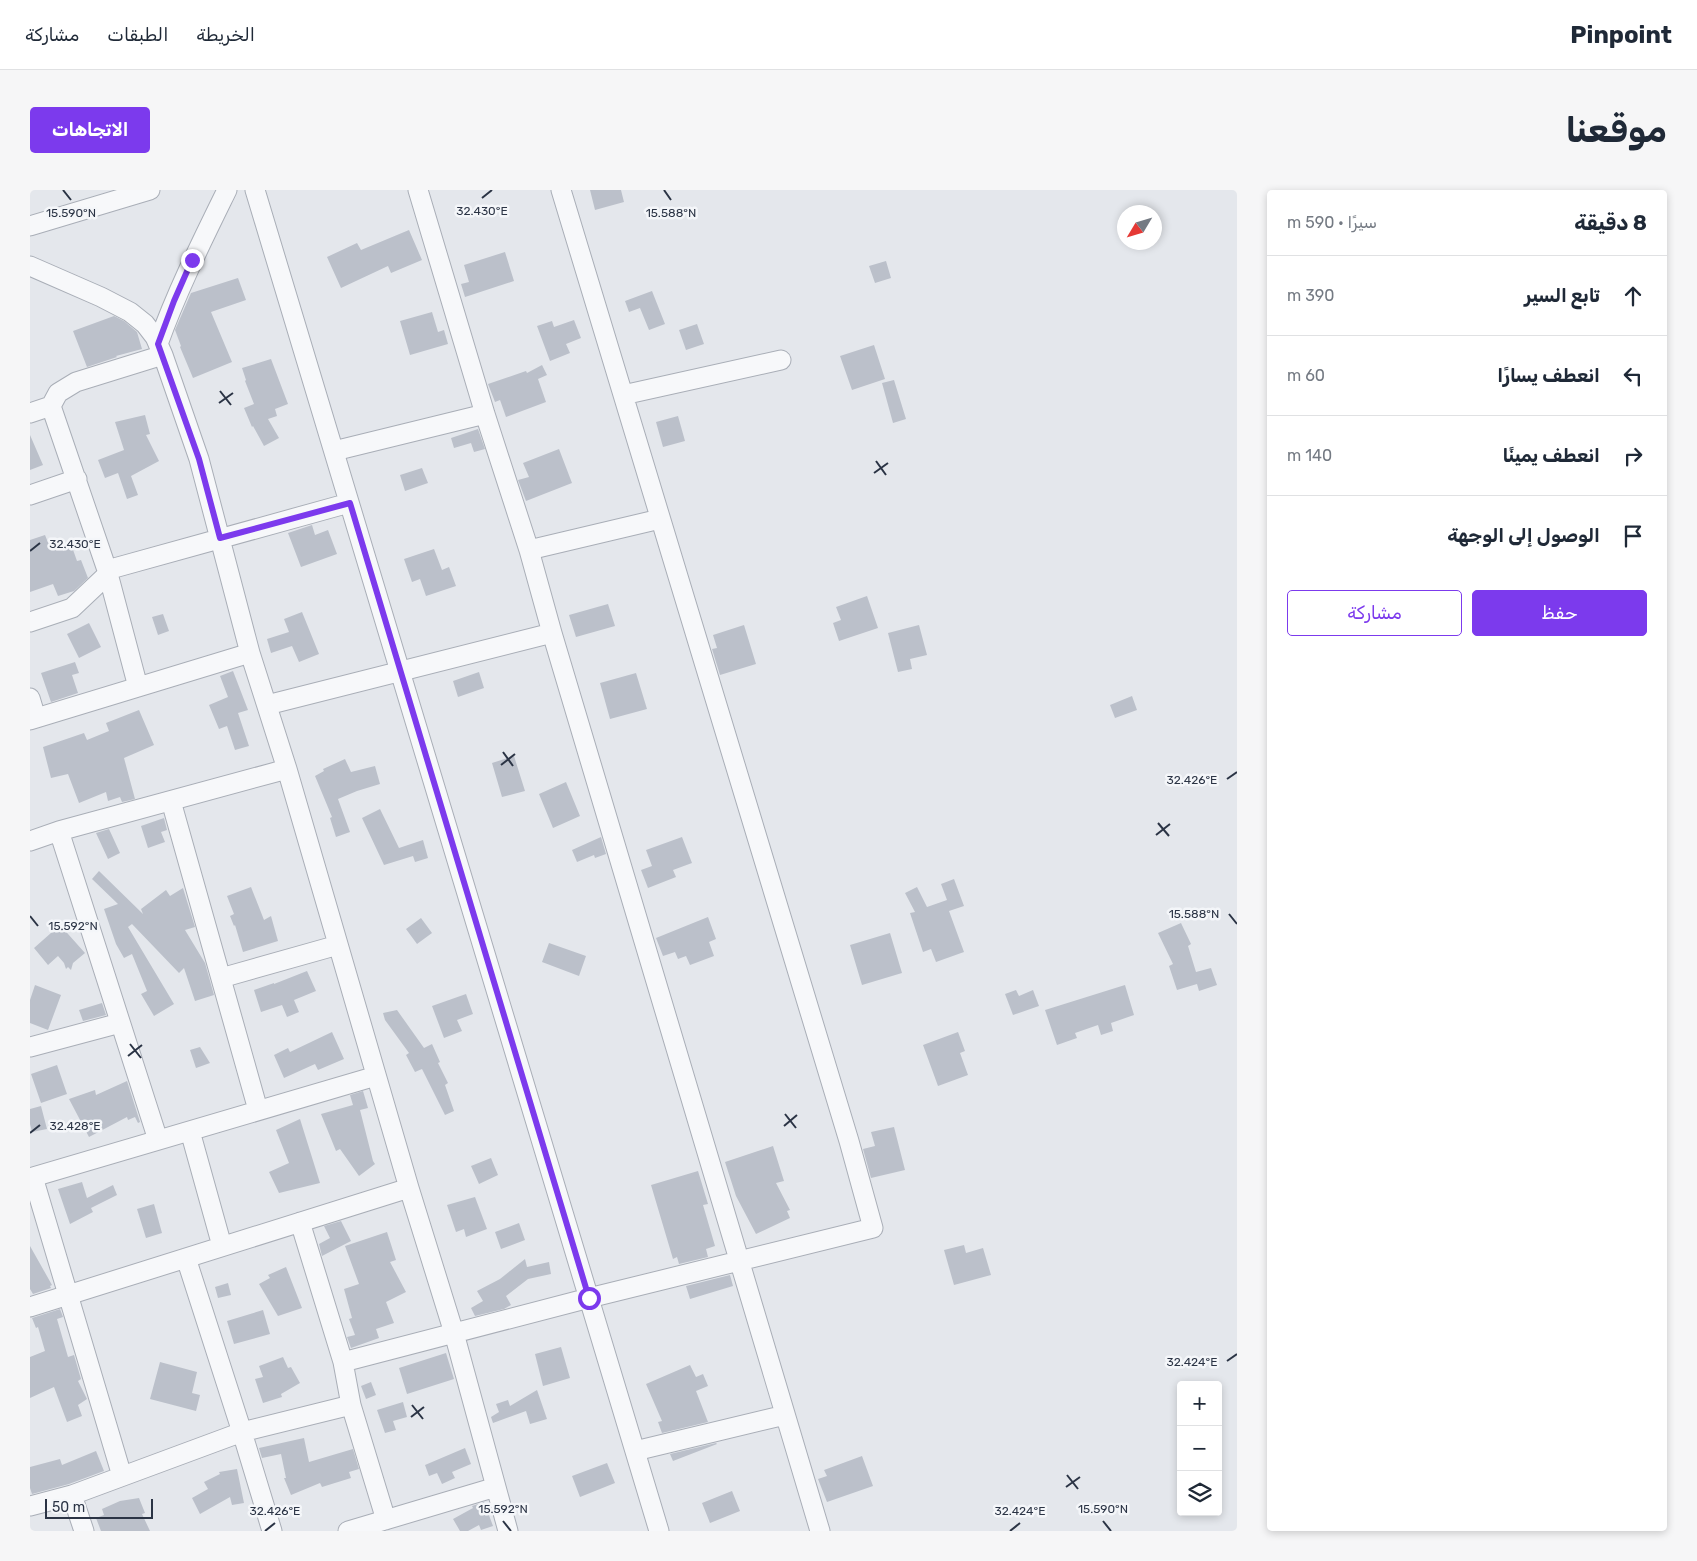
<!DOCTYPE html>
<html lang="ar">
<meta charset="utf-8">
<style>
:root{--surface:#fff;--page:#f6f6f7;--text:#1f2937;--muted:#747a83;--line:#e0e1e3;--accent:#7c3aed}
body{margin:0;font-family:Rubik,"Noto Naskh Arabic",sans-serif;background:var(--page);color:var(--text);direction:rtl}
.controls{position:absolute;right:15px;bottom:15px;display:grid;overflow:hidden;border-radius:5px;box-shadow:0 2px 8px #0003}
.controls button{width:45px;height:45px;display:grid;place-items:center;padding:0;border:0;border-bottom:1px solid var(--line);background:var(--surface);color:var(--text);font:25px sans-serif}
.compass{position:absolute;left:1087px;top:15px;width:45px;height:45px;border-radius:50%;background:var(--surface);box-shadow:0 2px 8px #0003;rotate:232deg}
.scale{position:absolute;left:15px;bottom:12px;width:108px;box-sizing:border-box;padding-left:5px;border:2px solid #2b3445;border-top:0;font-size:14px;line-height:18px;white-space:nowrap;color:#2b3445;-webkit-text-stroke:4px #f4f6f9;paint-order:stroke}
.stop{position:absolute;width:15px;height:15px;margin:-11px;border:4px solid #7c3aed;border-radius:50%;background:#fff}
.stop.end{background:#7c3aed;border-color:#fff;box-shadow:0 1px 5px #0008}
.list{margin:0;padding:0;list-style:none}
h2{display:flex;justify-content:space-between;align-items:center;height:65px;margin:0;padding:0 20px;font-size:21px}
h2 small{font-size:16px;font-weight:400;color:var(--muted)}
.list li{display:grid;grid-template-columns:32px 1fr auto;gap:15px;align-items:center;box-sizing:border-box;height:80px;padding:0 20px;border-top:1px solid var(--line)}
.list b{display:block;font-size:19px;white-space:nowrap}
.list em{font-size:16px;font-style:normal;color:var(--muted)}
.actions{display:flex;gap:10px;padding:15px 20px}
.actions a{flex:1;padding:11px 0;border:1px solid var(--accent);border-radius:5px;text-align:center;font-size:18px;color:var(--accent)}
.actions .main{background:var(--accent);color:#fff}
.icon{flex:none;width:28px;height:28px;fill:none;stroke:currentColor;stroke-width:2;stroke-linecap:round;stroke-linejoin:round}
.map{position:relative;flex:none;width:1207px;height:1341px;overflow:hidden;direction:ltr;border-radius:5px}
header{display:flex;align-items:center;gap:30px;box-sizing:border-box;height:70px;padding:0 25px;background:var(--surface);border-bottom:1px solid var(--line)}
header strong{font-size:24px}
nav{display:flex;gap:28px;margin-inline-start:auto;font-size:18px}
.intro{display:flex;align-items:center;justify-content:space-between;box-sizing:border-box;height:120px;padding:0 30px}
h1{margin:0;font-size:35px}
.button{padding:12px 22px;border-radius:5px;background:var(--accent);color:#fff;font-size:18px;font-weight:700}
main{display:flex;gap:30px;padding:0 30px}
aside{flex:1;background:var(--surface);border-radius:5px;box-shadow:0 2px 8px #0003}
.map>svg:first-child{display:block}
</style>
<header>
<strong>Pinpoint</strong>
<nav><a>الخريطة</a><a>الطبقات</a><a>مشاركة</a></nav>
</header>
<div class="intro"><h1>موقعنا</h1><a class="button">الاتجاهات</a></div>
<main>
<aside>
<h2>8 دقيقة<small>سيرًا · 590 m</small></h2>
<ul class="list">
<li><svg class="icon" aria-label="ahead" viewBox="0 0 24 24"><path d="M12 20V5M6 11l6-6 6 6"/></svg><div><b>تابع السير</b></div><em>390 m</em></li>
<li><svg class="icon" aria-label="left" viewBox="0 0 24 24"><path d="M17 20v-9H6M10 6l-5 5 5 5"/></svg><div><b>انعطف يسارًا</b></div><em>60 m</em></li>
<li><svg class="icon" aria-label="right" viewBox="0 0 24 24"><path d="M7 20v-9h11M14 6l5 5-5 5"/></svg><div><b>انعطف يمينًا</b></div><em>140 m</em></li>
<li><svg class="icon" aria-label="arrive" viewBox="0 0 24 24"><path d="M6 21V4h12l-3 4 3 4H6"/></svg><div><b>الوصول إلى الوجهة</b></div></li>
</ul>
<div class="actions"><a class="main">حفظ</a><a>مشاركة</a></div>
</aside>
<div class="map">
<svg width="1207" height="1341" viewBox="0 0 1207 1341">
<rect width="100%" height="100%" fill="#e4e7ec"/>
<path fill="#bbc0ca" d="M560,0H591L594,12L565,20Z
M379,40L392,70L361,83L358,76L311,98L297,67L327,53L331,60Z
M475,62L484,91L435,107L431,94L439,92L434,75Z
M856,71L861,88L845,93L839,76Z
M208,88L216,110L181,122L202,172L163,188L150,157L151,156L145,140L161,103Z
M622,101L635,134L619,140L610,118L599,122L595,111Z
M402,122L408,142L414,140L418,154L380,165L370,131Z
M84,126L94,131L107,142L112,159L86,166L87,167L57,177L43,141Z
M544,130L551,148L536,154L540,163L520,171L507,136L522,131L524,137Z
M667,134L674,154L656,160L649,140Z
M844,155L855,189L822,200L810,166Z
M241,169L258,214L245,219L247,226L238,229L249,248L234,256L223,236L222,237L214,218L224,214L215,191L216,190L212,178Z
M512,175L517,185L508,189L516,212L476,227L470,210L465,212L458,194L496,181L497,183Z
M864,190L876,229L863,233L852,193Z
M115,225L120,244L116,245L129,271L101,286L108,305L97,309L88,283L75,288L68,270L94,260L85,232Z
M648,226L655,251L633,257L626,232Z
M448,239L455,259L444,262L441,253L424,258L421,248Z
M0,245L13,275L0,280Z
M529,259L542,293L496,311L488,290L499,287L493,273Z
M392,278L398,293L375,301L370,285Z
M282,335L285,345L298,340L307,364L271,377L258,343Z
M15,345L21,360L41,354L47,371L51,370L58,388L44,401L28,406L23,394L0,402V350Z
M404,359L412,380L419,377L426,396L396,406L390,389L382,392L374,369Z
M837,406L848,438L809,451L803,433L811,430L806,417Z
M578,414L585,436L546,447L539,425Z
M272,422L289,464L269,472L262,456L241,463L237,449L259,442L254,429Z
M133,424L139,441L128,445L122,427Z
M59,433L71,457L49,468L37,444Z
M714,435L726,474L690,485L682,459L687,458L683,445Z
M889,435L897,465L880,469L882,479L868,482L858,443Z
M45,472L49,483L42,485L48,503L21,512L11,483Z
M203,481L218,520L208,523L219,556L205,560L197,536L189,539L179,515L198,507L190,486Z
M449,482L454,498L428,507L423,491Z
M606,483L617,519L580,529L570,493Z
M1102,506L1107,520L1085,528L1080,515Z
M109,520L124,555L94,568L105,609L92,612L90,607L78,611L76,602L49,613L38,584L21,588L13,557L54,543L57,550L79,541L76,533Z
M484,566L495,601L472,607L462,573Z
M315,569L321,582L345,576L350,594L327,601L308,609L320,642L306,647L300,628L302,627L285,586L294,581L293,579Z
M536,592L550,626L523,638L509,604Z
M350,619L369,658L393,650L398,668L385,672L383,666L354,675L332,628Z
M134,628L137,640L131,642L135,652L118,658L111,636Z
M79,639L90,663L78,669L66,643Z
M571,647L576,664L565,668L564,665L547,672L542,660Z
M652,647L662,673L643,680L646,687L618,698L611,680L622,676L616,660Z
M69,681L113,724L111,719L136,700L140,706L153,698L165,737L155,740L175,773L184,805L165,811L154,778L149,783L102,734L98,737L144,814L124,826L111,804L117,801L102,764L94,768L86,754L74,719L88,714L62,689Z
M924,689L934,716L919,721L934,762L906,772L901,759L893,762L880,723L885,722L875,703L887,697L897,717L917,710L911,694Z
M221,697L234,730L241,726L248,751L213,762L205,735L204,736L200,726L204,724L197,706Z
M678,727L686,749L679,752L684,766L660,775L656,766L648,769L645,762L633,766L626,748Z
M391,728L402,743L387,754L376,739Z
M1151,733L1161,754L1158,756L1166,782L1181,778L1187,795L1169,801L1167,794L1147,800L1139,776L1143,774L1128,743Z
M30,735L55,763L43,773L41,780L38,777L36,779L34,773L28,766L18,775L4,758Z
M860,743L872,783L832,795L820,755Z
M519,753L556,766L549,786L512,772Z
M277,781L286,801L264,810L269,822L257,827L252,815L231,822L224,800L244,793V794Z
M5,795L31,805L18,840L0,833V810Z
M1095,795L1104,825L1081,833L1083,841L1071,845L1068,835L1045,843L1047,848L1027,855L1015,820Z
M986,800L989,806L1003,800L1009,816L983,825L975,804Z
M436,804L443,824L427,830L432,841L414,848L402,816Z
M72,813L76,825L53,831L49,820Z
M367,820L394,858L402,854L410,872L408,873L418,893L415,895L424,921L415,925L392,879L385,882L376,865L379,863L355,830L353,823Z
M302,842L314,869L288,880L285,874L254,888L244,865L258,858L260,862Z
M928,842L935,861L930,863L938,885L908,896L893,855Z
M170,857L180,873L166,878L160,860Z
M27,875L37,904L11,913L1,884Z
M97,891L110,932L108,933L105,927L98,930L97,927L59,947L39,909L65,900L66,905Z
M333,901L338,918L330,920L343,971L345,974L329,986L310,959L306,961L291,924L323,915L320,905Z
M11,916L17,939L2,942L0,934V919Z
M270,929L290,993L249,1003L239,982L259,973L246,940Z
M864,937L875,980L841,988L833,959L845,956L841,942Z
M743,956L754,991L746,993L760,1020L757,1021L760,1028L726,1044L706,1006L695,972Z
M461,968L468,985L449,994L441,976Z
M668,981L678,1014L673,1015L685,1056L676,1059L678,1067L649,1074L647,1067L643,1069L621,995Z
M52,992L57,1008L83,995L87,1005L61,1018L63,1022L40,1034L28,999Z
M445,1007L457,1039L436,1047L434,1039L426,1042L417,1015Z
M124,1014L132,1043L116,1048L107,1019Z
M311,1031L321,1051L292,1066L289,1054L300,1048L294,1036Z
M489,1033L495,1050L471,1059L465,1042Z
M357,1042L366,1070L360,1072L376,1102L356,1112L364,1133L346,1139L349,1148L321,1158L317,1147L325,1145L319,1129L322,1128L314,1099L329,1094L315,1056Z
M934,1055L936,1063L953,1058L961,1085L924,1095L914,1060Z
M0,1056L22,1095L20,1096L21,1098L3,1104L0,1099Z
M495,1069L497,1077L519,1072L521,1084L498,1089L476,1106L481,1115L474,1119L445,1126L441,1118L453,1111L447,1101L470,1089Z
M256,1077L272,1118L248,1126L229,1094L240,1088L238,1085Z
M700,1085L703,1096L660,1109L656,1096Z
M198,1093L201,1105L188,1108L185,1097Z
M30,1119L33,1127L27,1129L38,1167L44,1165L51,1189L48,1191L57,1209L48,1215L52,1226L37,1232L24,1197L0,1208V1167L15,1161L8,1137L6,1138L2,1128Z
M233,1120L240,1144L204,1154L197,1131Z
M531,1157L540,1188L513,1196L505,1164Z
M416,1163L424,1189L377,1204L369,1178Z
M253,1167L258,1178L261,1177L270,1193L251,1204L252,1207L233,1213L225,1189L233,1187L229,1176Z
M130,1172L167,1182L162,1203L170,1205L166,1221L120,1209Z
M660,1175L666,1187L673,1184L678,1196L666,1201L678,1232L632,1243L628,1232L632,1231L616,1194Z
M341,1192L346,1205L336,1209L331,1196Z
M507,1200L517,1229L500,1234L496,1221L463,1233L461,1227L469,1222L466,1214L478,1210L480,1216Z
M373,1212L377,1227L363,1231L366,1240L355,1243L347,1220Z
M274,1248L279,1272L323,1259L329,1279L319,1282L321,1288L292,1297L290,1293L261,1305L254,1288H256L251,1264L232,1268L229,1258Z
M686,1253L687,1254L643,1271L640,1264Z
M435,1258L441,1274L422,1282L425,1288L412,1294L407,1283L399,1286L395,1275Z
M66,1261L74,1281L39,1294L2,1304L0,1298V1277L30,1269L32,1275Z
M832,1266L843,1296L797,1312L788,1289L797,1286L794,1280Z
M577,1273L585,1293L550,1307L542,1286Z
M207,1279L214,1313L202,1315L200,1307L170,1324L162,1308L178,1299L174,1292L190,1284L189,1282Z
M702,1301L710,1321L680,1333L672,1313Z
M109,1308L115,1323L112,1324L120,1341H71L66,1328L74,1325L72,1319L90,1311Z
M454,1312L463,1336L451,1340L449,1335L438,1341H430L423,1329L443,1318L442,1316Z"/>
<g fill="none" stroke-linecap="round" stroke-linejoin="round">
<g stroke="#a9aeb7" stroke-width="21">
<path id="minor" d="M225,0L629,1341
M388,0L455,224L499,360L522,443L790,1341
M0,36L120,0
M0,76L71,107L100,122L115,134L125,147L133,165L169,269L220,463L257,579L379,998L424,1143L478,1341
M128,154C147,101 172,51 197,0
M593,205L751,170
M21,216L77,380L108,497
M0,223L21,216L28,203L46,192L133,165
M304,261L455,224
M0,305L47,289
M499,360L630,329
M77,380L319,313
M0,432L42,418L78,384
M0,508L6,528
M237,515L522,443
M0,530L220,463
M141,611L228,920
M29,641L128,950
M0,651L29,641L257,579
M191,788L308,755
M0,857L90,833
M160,941L192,1056
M3,987L92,1286
M0,988L346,886
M270,1032L313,1172L321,1215L356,1330
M156,1068L212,1242L242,1341
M0,1117L379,998
M313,1172L559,1108L843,1038L819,951L531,0
M605,1261L755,1225
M42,1305L54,1341
M0,1316L42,1305L212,1242L321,1215
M318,1341L466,1297"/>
</g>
<use href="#minor" stroke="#f7f8fa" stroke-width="19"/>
</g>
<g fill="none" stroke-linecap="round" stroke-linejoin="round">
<path stroke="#7c3aed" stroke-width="6" d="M162,70L144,111L128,154L169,269L190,348L320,313L559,1108"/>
</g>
<path fill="none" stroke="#2b3445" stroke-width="2" d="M33,0L41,10M634,0L641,10M452,8L462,0M190,201L201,215M189,213L203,203M846,271L856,285M844,283L858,273M0,361L10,353M473,562L483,576M471,575L485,564M1197,589L1207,582M1128,633L1139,646M1126,645L1140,634M1199,724L1207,734M0,726L8,736M100,854L111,868M98,866L112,855M755,924L766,938M754,936L767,925M0,943L10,935M1197,1171L1207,1164M382,1215L393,1229M381,1227L394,1217M1037,1285L1048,1299M1036,1297L1050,1287M473,1331L481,1341M1073,1331L1081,1341M235,1341L245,1333M980,1341L990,1333"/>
<g font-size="12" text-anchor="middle" fill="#2b3445" stroke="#f4f6f9" stroke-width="5" stroke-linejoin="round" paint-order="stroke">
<text x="452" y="25">32.430°E</text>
<text x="41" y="27">15.590°N</text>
<text x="641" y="27">15.588°N</text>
<text x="45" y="358">32.430°E</text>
<text x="1162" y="594">32.426°E</text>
<text x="1164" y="728">15.588°N</text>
<text x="43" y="740">15.592°N</text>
<text x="45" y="940">32.428°E</text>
<text x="1162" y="1176">32.424°E</text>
<text x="473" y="1323">15.592°N</text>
<text x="1073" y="1323">15.590°N</text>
<text x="245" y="1325">32.426°E</text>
<text x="990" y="1325">32.424°E</text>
</g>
</svg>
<div class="controls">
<button>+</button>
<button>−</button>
<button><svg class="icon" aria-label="layers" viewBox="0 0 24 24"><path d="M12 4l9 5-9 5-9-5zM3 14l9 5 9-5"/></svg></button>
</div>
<svg class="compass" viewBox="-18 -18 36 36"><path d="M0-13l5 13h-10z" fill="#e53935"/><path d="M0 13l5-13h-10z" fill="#747a83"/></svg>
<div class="scale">50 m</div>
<div class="stop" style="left:559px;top:1108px"></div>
<div class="stop end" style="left:162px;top:70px"></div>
</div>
</main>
